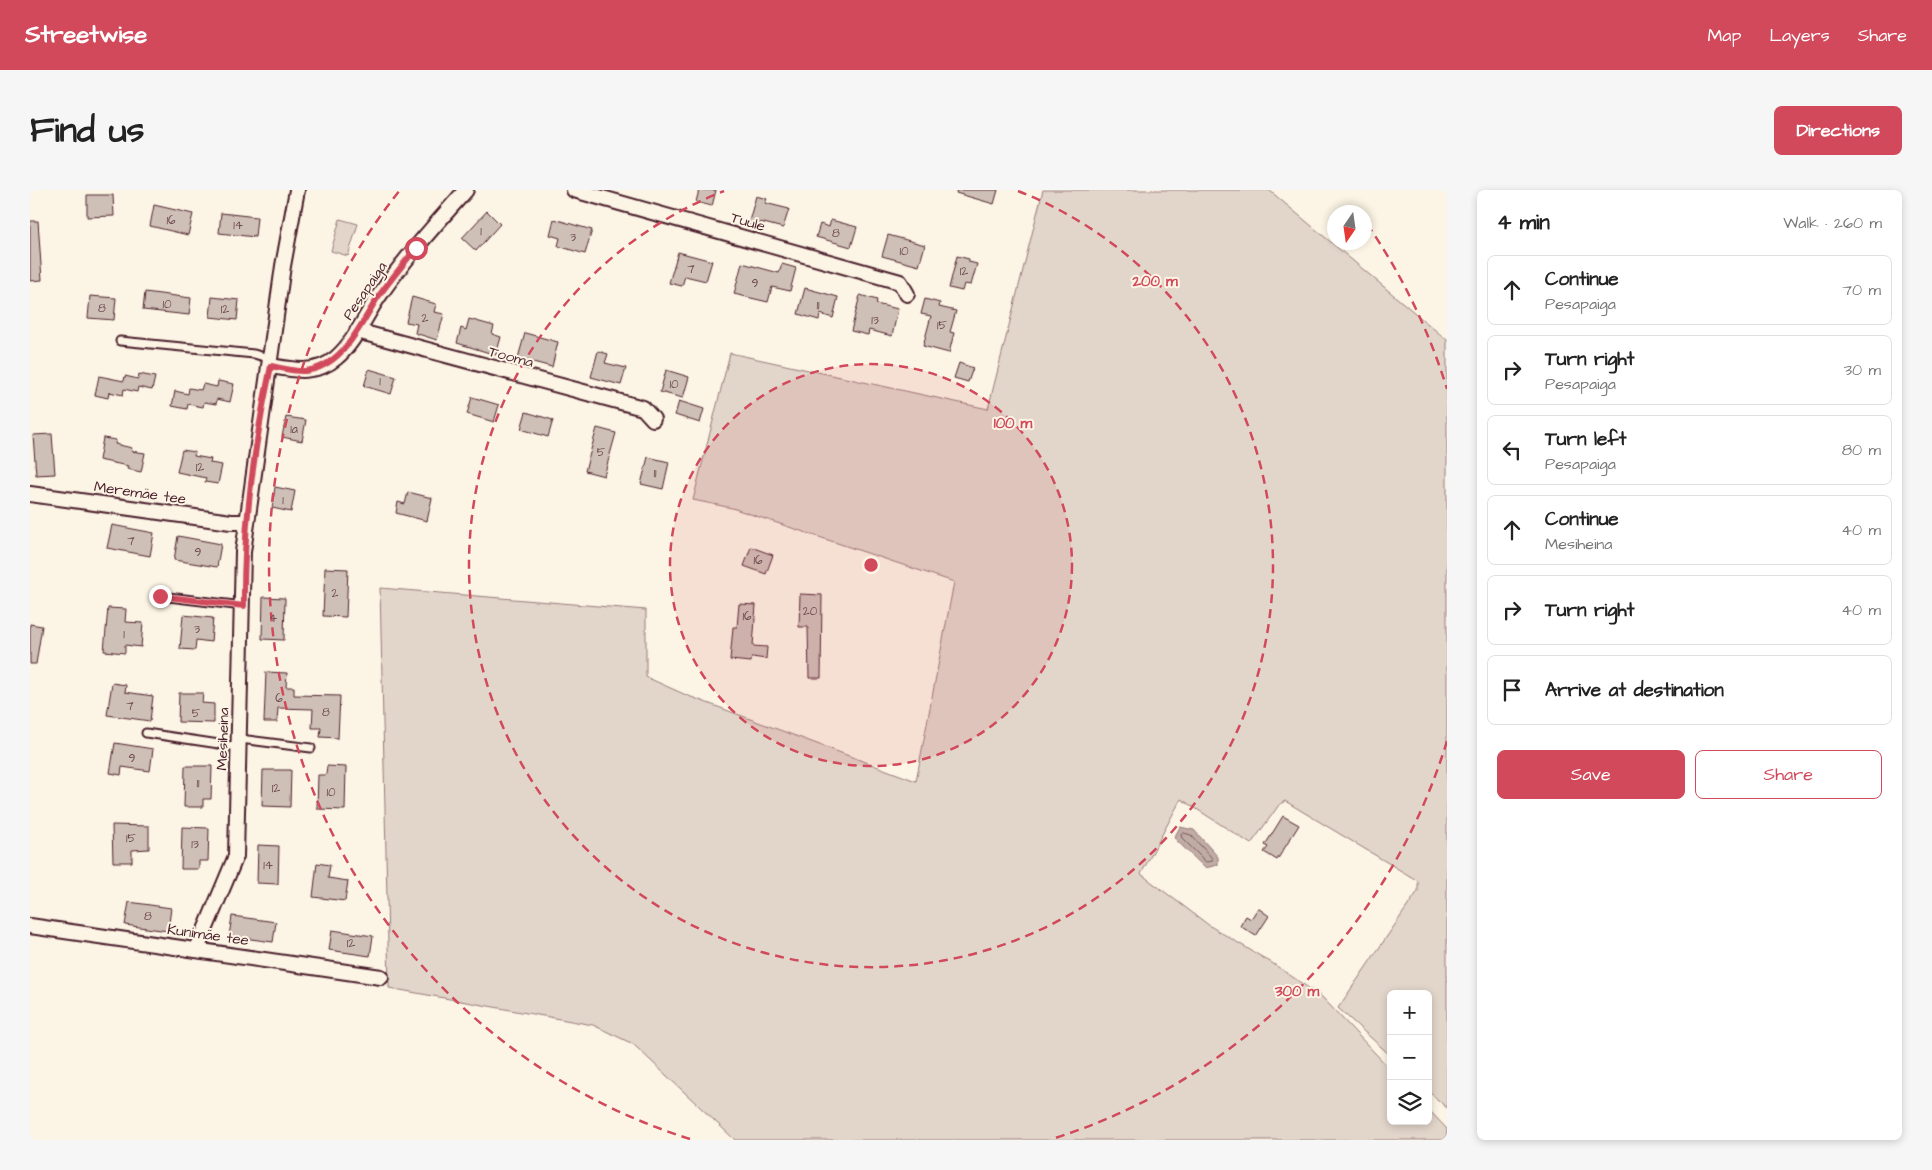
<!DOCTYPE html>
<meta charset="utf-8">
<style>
:root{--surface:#fff;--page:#f6f6f6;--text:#222;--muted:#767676;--line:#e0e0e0;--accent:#d1495b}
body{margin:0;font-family:"Architects Daughter",sans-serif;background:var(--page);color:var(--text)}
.controls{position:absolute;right:15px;bottom:15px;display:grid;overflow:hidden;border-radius:8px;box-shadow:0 2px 8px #0003}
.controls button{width:45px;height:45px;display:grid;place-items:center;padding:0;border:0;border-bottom:1px solid var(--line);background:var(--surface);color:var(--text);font:25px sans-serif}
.compass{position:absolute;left:1297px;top:15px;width:45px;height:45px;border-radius:50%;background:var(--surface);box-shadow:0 2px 8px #0003;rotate:193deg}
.stop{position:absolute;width:15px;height:15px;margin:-11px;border:4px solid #d1495b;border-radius:50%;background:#fff}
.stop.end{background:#d1495b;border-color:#fff;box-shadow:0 1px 5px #0008}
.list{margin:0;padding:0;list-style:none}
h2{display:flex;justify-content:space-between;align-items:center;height:65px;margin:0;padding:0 20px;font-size:21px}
h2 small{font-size:16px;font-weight:400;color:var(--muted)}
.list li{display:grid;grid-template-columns:32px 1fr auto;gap:15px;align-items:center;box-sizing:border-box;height:70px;margin:0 10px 10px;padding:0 10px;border:1px solid var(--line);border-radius:8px}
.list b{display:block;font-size:19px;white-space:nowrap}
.list p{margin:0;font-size:16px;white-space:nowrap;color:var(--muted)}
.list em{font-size:16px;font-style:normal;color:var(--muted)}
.actions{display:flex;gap:10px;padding:15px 20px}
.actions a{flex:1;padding:11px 0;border:1px solid var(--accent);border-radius:8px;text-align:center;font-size:18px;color:var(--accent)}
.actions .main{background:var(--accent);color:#fff}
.icon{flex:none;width:28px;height:28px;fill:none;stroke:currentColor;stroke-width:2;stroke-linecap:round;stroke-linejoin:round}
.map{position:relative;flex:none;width:1417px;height:950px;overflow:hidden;border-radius:8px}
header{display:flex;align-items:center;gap:30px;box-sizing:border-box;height:70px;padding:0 25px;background:var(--accent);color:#fff}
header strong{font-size:24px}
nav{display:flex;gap:28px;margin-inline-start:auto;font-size:18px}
.intro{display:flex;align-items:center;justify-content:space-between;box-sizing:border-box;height:120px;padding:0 30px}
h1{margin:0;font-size:35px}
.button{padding:12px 22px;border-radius:8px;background:var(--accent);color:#fff;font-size:18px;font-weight:700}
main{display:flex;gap:30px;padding:0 30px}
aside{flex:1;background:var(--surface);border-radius:8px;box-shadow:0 2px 8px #0003}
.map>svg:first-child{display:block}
</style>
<header>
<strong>Streetwise</strong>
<nav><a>Map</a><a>Layers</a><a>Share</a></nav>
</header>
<div class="intro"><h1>Find us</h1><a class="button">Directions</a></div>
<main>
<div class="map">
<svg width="1417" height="950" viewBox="0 0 1417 950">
<rect width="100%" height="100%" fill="#fcf5e5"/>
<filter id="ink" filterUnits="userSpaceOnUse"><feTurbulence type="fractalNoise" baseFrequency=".02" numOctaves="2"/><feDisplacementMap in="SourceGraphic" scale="10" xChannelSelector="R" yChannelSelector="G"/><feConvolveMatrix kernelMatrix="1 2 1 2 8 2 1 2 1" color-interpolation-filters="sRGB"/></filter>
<g filter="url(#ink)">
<path fill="#e2d5ca" stroke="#967a7a" d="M1013,0H1239L1417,150V918L1398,901V804H1361V866L1308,818L1388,701V691L1255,611L1249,615L1221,654L1151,609L1111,684L1180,736L1242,773L1292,807L1361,880V931H1398V919L1417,939L1416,950H705L603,854L563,835L359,798L350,398L616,420V487L656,505L886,591L924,392L702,318L663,310L700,163L958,219Z
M310,29L328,34L318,66L301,61Z"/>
<path fill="#c0aca5" stroke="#917474" d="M1150,637L1164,640L1188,667V675L1175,678L1144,648Z"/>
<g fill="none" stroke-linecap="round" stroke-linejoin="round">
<path stroke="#79575c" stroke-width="1" d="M1154,643L1161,645L1182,668V671L1176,672L1152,648L1151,645Z"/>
</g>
<path fill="#cfc0b7" stroke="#4a1f2b" d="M669,0H686L682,16L666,12Z
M927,0H968L964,14L926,3Z
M57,5H83L84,26L57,27Z
M726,6L737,9L735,13L759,19L753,38L730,32L729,38L718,35Z
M124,15L163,24L158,45L120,36Z
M457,21L470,34L446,61L432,48Z
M191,23L227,27L225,47L189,43Z
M524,29L562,40L555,64L528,56L530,48L520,45Z
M801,30L827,37L821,57L786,47L790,34L799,37Z
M0,31H8L12,90L0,91Z
M858,45L895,55L889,76L852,66Z
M648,62L682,71L676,91L655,86L652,96L639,93Z
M927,66L939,69V72L947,74L941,95L934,94L932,101L919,98Z
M712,73L749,83L752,74L766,78L760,101L742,97L738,112L704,104Z
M775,98L808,107L803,128L790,124L789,130L768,124Z
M115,102L161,108L159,125L113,120Z
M830,105L847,110L846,114L868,119L862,146L839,140L838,145L821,141Z
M60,106L86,108L84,130L58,128Z
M182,107L209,110L207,130L180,127Z
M382,107L406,114L404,122L414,124L407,150L385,143L387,134L376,132Z
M895,109L910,113L909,117L926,121L920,142L924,143L919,163L893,156L901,126L891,124Z
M439,129L464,136L462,144L471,147L466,165L427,153L431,138L436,140Z
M495,143L528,152L522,177L488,168Z
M568,161L578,164L575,173L596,178L591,195L561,187Z
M929,173L943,178L938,192L924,188Z
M339,179L366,187L361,204L334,196Z
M636,180L659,187L653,208L630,202Z
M109,184L125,187L122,200L108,197L107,202L94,199L93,205L79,202L78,208L65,205L69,186L94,191L95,186L108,189Z
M188,191L204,194L200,212L187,209L186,214L174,212L173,217L158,214L157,219L142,216L145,201L158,204L159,198L171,200L173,194L187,197Z
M442,207L469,215L464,232L437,224Z
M649,211L674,219L670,233L645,225Z
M496,222L523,230L518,247L491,239Z
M256,227L276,230L272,251L252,247Z
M567,238L586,243L574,286L555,281Z
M22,244L25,284L6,285L3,245Z
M73,248L86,250L85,254L102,258L101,261L115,263L111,282L97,279L98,276L69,270Z
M152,260L165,262L164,266L181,269L180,273L192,275L188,294L175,292L176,288L147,282Z
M618,267L639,272L633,299L611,294Z
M245,297L265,301L261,322L242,318Z
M378,302L402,308L397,331L366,323L368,312L375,314Z
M82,335L124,343L120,366L77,358Z
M148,346L191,354L187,377L144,370Z
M721,357L743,365L736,384L714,376Z
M295,378L318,379L316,427L293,426Z
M770,404L792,405L791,488H779L778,437H769Z
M233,407L255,408L254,450L232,449Z
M709,414L726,415L723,456L737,457L736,469L722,467L721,472L700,470L703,437H707Z
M78,418L96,419L95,432L113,433L111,457L95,455V463L74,461Z
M153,425L183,428L181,452L166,450L165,460L150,459Z
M0,434L12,436L6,474H0Z
M236,482L257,483L256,497H264V505L310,506L308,548L290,547L291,538H282L283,519L248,518L247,532H234Z
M82,493L96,495L95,502L123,506L120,531L77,525Z
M149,503H173L172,513L184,514V533L148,532Z
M85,553L123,559L120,581L92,577L91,585L80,583Z
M155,576H182L181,609H173V617H154Z
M297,576L316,577L315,620L287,619L288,585H296Z
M233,580H261L260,617L232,616Z
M1253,626L1269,635L1247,670L1234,662L1238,657L1235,655Z
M82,635L119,636V659L102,660V672H83Z
M152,637L179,638L178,671H169V679H151Z
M228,655L249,656L248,694L227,693Z
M287,673L300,675L298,688L318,691L315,711L283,707Z
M99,712L141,718L138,741L95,735Z
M1228,718L1239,726L1226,746L1210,736L1216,726L1221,729Z
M202,726L246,732L243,752L199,746Z
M302,740L343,746L340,766L299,760Z"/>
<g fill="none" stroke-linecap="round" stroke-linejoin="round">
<g stroke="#4a1f2b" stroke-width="11">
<path id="service" d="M90,151L224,164L241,169
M130,406L213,416
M116,543L209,557
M210,549L281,558"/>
</g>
<g stroke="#4a1f2b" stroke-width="18">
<path id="minor" d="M544,0L870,92L877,104
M327,141L613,218L623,229
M241,176C264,180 286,185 306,168C325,152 335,126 349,106C375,68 406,34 436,0
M0,304L201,332H216
M0,736L351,787
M167,759L206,666L213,362L253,76L267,0"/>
</g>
<use href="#service" stroke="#fcf5e5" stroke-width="7"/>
<use href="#minor" stroke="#fcf5e5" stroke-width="14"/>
</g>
</g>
<g fill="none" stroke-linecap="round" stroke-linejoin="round" filter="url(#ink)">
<path stroke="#d1495b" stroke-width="6" d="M130,406L214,416C213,336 224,255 241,176C252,178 264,182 275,181C313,177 330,135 348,107C360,90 373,75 386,58"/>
</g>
<circle cx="841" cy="375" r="201" fill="#d1495b" fill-opacity=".12"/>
<g fill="none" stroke="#d1495b" stroke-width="2.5" stroke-dasharray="9 6">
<circle cx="841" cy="375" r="201"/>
<path d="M988 1A402 402 0 1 1 694 1"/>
<path d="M1417 551A602 602 0 0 1 1022 949M660 949A602 602 0 0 1 370 0M1337 34A602 602 0 0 1 1417 199"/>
</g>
<g text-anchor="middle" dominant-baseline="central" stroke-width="4" stroke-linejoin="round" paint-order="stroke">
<g font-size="12" fill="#6b474e">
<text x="141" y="30">16</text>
<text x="208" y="35">14</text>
<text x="451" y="41">1</text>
<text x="806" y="43">8</text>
<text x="543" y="47">3</text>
<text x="874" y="61">10</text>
<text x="661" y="79">7</text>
<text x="934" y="81">12</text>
<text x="725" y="93">9</text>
<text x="137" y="114">10</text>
<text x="788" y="115">11</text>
<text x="72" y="118">8</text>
<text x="195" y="119">12</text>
<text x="395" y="128">2</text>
<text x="845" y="130">13</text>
<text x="912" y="135">15</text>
<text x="350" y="191">1</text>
<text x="644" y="194">10</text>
<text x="264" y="239">1a</text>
<text x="571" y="262">5</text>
<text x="170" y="277">12</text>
<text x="625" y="283">11</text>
<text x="253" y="310">1</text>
<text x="101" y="351">7</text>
<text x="168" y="362">9</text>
<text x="728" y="370">16</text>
<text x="305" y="403">2</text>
<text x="780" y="421">20</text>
<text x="717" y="426">16</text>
<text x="243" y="428">4</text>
<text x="167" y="439">3</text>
<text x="94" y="444">1</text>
<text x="249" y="508">6</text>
<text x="100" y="516">7</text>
<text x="296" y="522">8</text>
<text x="166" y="523">5</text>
<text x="102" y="568">9</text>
<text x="168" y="593">11</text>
<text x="246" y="598">12</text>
<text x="301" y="602">10</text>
<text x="101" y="648">15</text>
<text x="165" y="654">13</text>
<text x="238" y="675">14</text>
<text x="118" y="726">8</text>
<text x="321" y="753">12</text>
</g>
<g font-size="15" fill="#4a1f2b" stroke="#fcf5e5">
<text transform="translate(718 32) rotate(16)">Tuule</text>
<text transform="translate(335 101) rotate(-56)">Pesapaiga</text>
<text transform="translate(481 167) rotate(15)">Tooma</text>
<text transform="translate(110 303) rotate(8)">Meremäe tee</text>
<text transform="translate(193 549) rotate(-88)">Mesiheina</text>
<text transform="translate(178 745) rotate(8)">Kunimäe tee</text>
</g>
</g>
<circle cx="841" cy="375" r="8" fill="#d1495b" stroke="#fcf5e5" stroke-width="2.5"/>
<g font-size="15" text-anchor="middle" font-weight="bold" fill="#d1495b" stroke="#fcf5e5" stroke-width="4" stroke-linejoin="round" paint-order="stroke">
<text x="1125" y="96">200 m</text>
<text x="983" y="238">100 m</text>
<text x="1267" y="806">300 m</text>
</g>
</svg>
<div class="controls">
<button>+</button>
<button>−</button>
<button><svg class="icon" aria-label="layers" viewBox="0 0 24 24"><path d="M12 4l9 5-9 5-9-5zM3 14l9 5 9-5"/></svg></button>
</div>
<svg class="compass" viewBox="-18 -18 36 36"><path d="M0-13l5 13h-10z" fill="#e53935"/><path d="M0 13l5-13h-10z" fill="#767676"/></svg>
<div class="stop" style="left:386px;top:58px"></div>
<div class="stop end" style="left:130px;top:406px"></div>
</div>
<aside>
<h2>4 min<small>Walk · 260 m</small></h2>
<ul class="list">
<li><svg class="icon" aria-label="ahead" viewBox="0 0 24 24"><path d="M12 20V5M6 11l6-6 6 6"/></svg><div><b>Continue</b><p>Pesapaiga</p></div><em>70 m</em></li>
<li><svg class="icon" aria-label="right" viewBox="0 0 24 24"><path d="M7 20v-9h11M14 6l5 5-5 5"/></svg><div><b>Turn right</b><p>Pesapaiga</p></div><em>30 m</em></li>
<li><svg class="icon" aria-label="left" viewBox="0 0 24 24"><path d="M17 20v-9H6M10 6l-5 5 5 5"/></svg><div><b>Turn left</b><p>Pesapaiga</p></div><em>80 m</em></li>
<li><svg class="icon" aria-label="ahead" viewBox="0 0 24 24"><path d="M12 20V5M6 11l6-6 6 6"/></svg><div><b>Continue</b><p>Mesiheina</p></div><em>40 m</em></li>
<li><svg class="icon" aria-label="right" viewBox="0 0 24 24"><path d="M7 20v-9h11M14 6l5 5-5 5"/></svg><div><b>Turn right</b></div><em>40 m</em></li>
<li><svg class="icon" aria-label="arrive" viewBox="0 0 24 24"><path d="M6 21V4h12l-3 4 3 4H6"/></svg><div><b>Arrive at destination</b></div></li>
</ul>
<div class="actions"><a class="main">Save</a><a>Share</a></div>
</aside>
</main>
